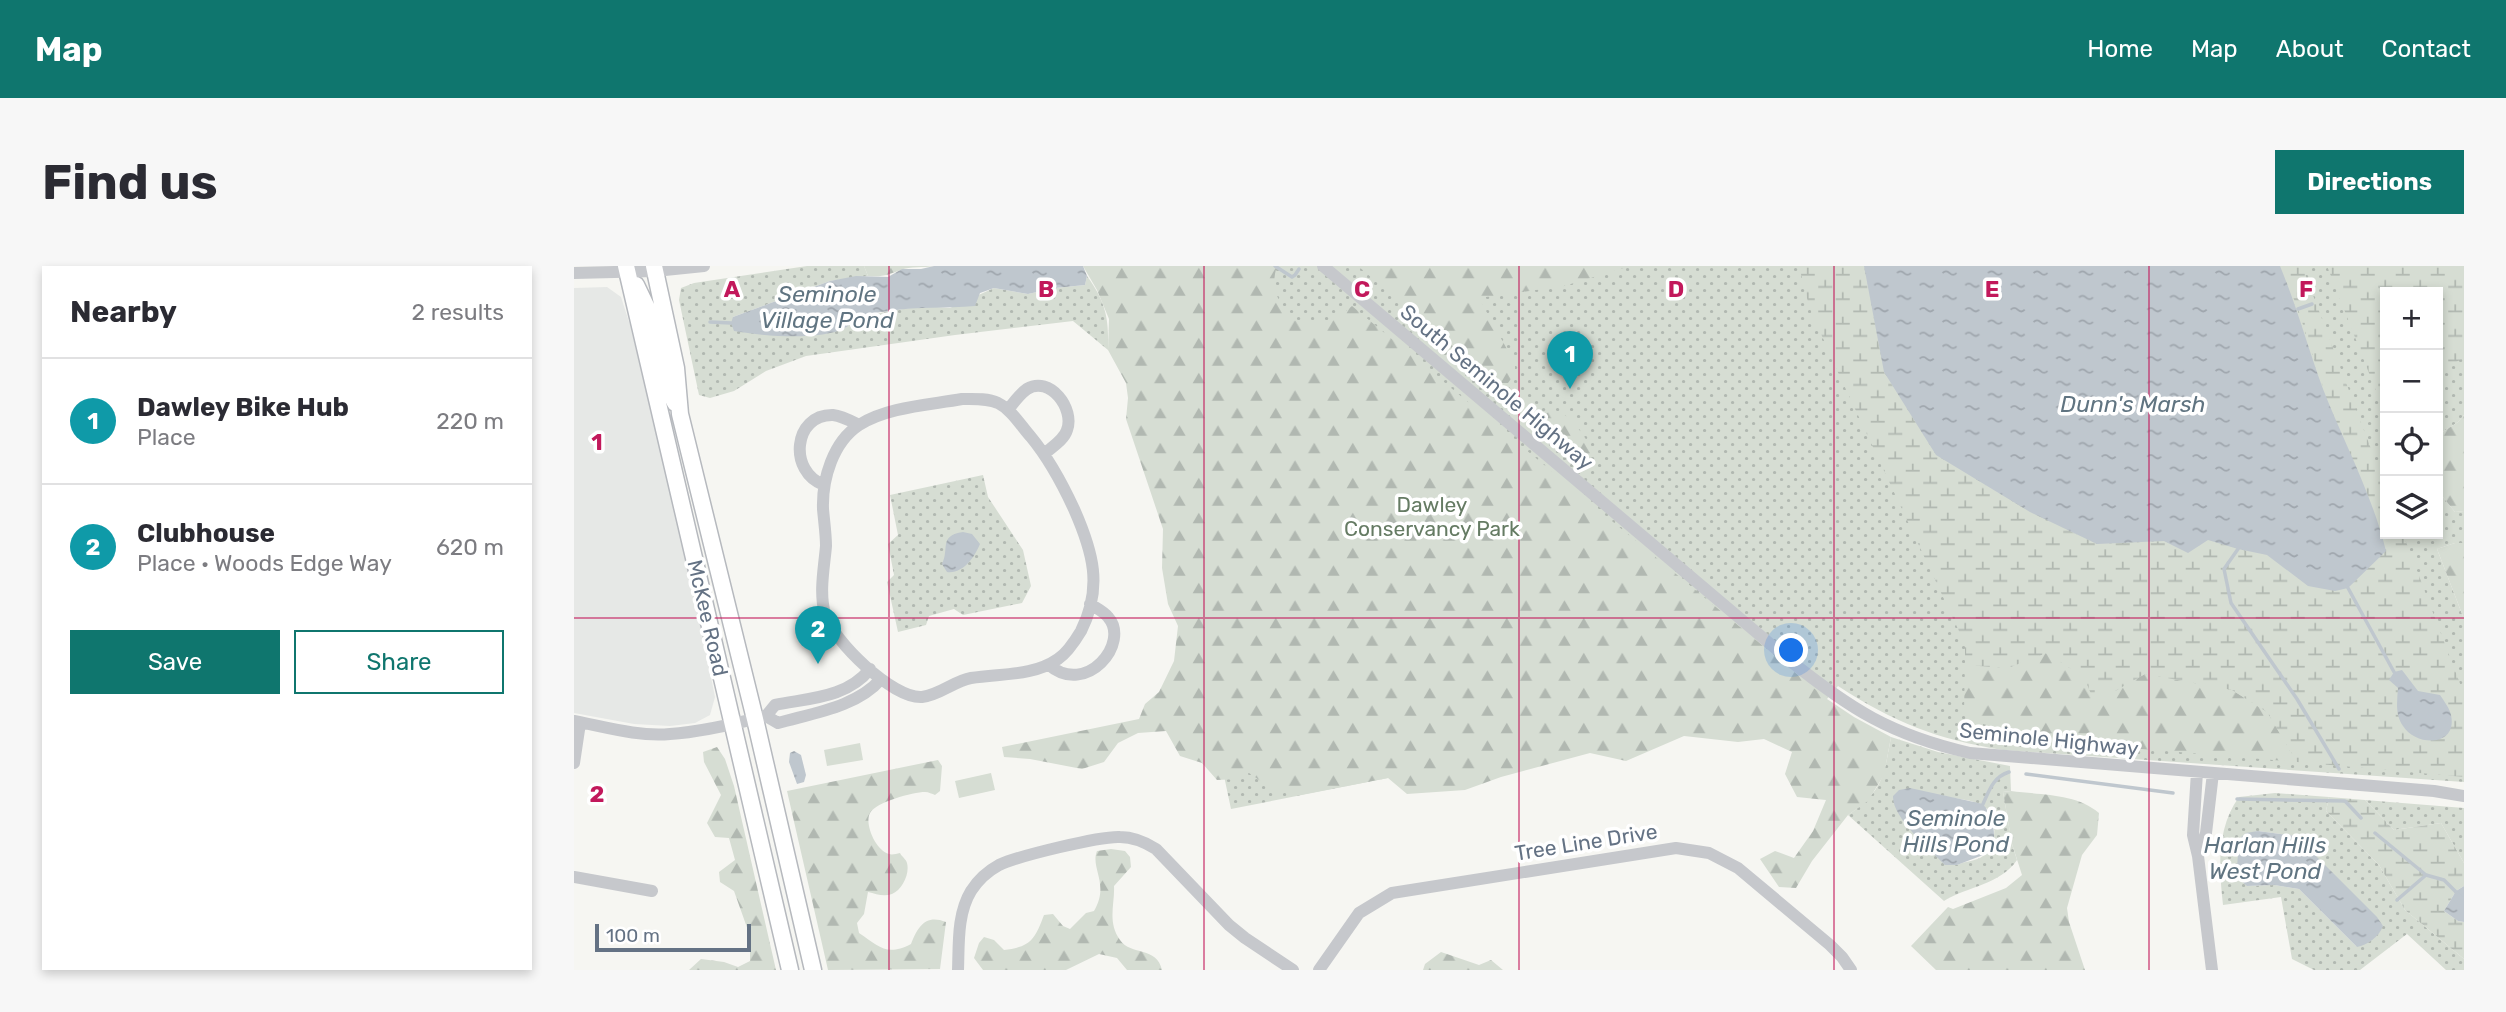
<!DOCTYPE html>
<meta charset="utf-8">
<style>
:root{--surface:#fff;--page:#f7f7f7;--text:#2b2b33;--muted:#7c7c81;--line:#e1e1e2;--accent:#0f766e}
body{margin:0;font-family:Rubik,sans-serif;background:var(--page);color:var(--text)}
.controls{position:absolute;right:21px;top:21px;display:grid;overflow:hidden;border-radius:0px;box-shadow:0 4px 10px #0003}
.controls button{width:63px;height:63px;display:grid;place-items:center;padding:0;border:0;border-bottom:2px solid var(--line);background:var(--surface);color:var(--text);font:35px sans-serif}
.scale{position:absolute;left:21px;bottom:18px;width:156px;box-sizing:border-box;padding-left:7px;border:4px solid #647284;border-top:0;font-size:19px;line-height:24px;white-space:nowrap;color:#647284;-webkit-text-stroke:5px #fff;paint-order:stroke}
.you{position:absolute;left:1218px;top:385px;width:24px;height:24px;margin:-18px;border:5px solid #fff;border-radius:50%;background:#1a73e8;box-shadow:0 0 0 10px #1a73e833}
.badge{display:grid;place-items:center;width:46px;height:46px;border-radius:50%;background:var(--accent);color:#fff;font-size:23px;font-weight:700}
.pin{position:absolute;translate:-50% -58px;filter:drop-shadow(0 2px 4px #0008)}
.pin::after{content:'';position:absolute;top:37px;width:24px;height:21px;background:inherit;clip-path:polygon(0 0,100% 0,50% 100%)}
.list{margin:0;padding:0;list-style:none}
h2{display:flex;justify-content:space-between;align-items:center;height:91px;margin:0;padding:0 28px;font-size:30px}
h2 small{font-size:23px;font-weight:400;color:var(--muted)}
.list li{display:grid;grid-template-columns:46px 1fr auto;gap:21px;align-items:center;box-sizing:border-box;height:126px;padding:0 28px;border-top:2px solid var(--line)}
.list b{display:block;font-size:26px;white-space:nowrap}
.list p{margin:0;font-size:23px;white-space:nowrap;color:var(--muted)}
.list em{font-size:23px;font-style:normal;color:var(--muted)}
.actions{display:flex;gap:14px;padding:21px 28px}
.actions a{flex:1;padding:16px 0;border:2px solid var(--accent);border-radius:0px;text-align:center;font-size:24px;color:var(--accent)}
.actions .main{background:var(--accent);color:#fff}
.icon{flex:none;width:38px;height:38px;fill:none;stroke:currentColor;stroke-width:2;stroke-linecap:round;stroke-linejoin:round}
.map{position:relative;flex:none;width:1890px;height:704px;overflow:hidden;border-radius:0px}
header{display:flex;align-items:center;gap:42px;box-sizing:border-box;height:98px;padding:0 35px;background:var(--accent);color:#fff}
header strong{font-size:33px}
nav{display:flex;gap:38px;margin-inline-start:auto;font-size:24px}
.intro{display:flex;align-items:center;justify-content:space-between;box-sizing:border-box;height:168px;padding:0 42px}
h1{margin:0;font-size:49px}
.button{padding:18px 32px;border-radius:0px;background:var(--accent);color:#fff;font-size:24px;font-weight:700}
main{display:flex;gap:42px;padding:0 42px}
aside{flex:1;background:var(--surface);border-radius:0px;box-shadow:0 4px 10px #0003}
.map>svg:first-child{display:block}
</style>
<header>
<strong>Map</strong>
<nav><a>Home</a><a>Map</a><a>About</a><a>Contact</a></nav>
</header>
<div class="intro"><h1>Find us</h1><a class="button">Directions</a></div>
<main>
<aside>
<h2>Nearby<small>2 results</small></h2>
<ul class="list">
<li><span class="badge" style="background:#0f9aa8">1</span><div><b>Dawley Bike Hub</b><p>Place</p></div><em>220 m</em></li>
<li><span class="badge" style="background:#0f9aa8">2</span><div><b>Clubhouse</b><p>Place · Woods Edge Way</p></div><em>620 m</em></li>
</ul>
<div class="actions"><a class="main">Save</a><a>Share</a></div>
</aside>
<div class="map">
<svg width="1890" height="704" viewBox="0 0 1890 704">
<defs>
<pattern id="green-dots" width="8" height="8" patternUnits="userSpaceOnUse" patternTransform="scale(1.75)"><rect width="8" height="8" fill="#d6ddd3"/><path d="M2 2h.1M6 6h.1" fill="none" stroke="#b1b8b1" stroke-width="1.8" stroke-linecap="round"/></pattern>
<pattern id="forest-firs" width="22" height="20" patternUnits="userSpaceOnUse" patternTransform="scale(1.75)"><rect width="22" height="20" fill="#d6ddd3"/><path d="M5 1l3.5 6h-7zM16 11l3.5 6h-7z" fill="#b1b8b1"/></pattern>
<pattern id="wetland-marsh" width="20" height="14" patternUnits="userSpaceOnUse" patternTransform="scale(1.75)"><rect width="20" height="14" fill="#d6ddd3"/><path d="M1 5h8M5 5V1M11 12h8M15 12V8" fill="none" stroke="#b1b8b1"/></pattern>
<pattern id="water-ripples" width="26" height="14" patternUnits="userSpaceOnUse" patternTransform="scale(1.75)"><rect width="26" height="14" fill="#bfc7ce"/><path d="M2 4q2-2 4 0t4 0M15 11q2-2 4 0t4 0" fill="none" stroke="#9fa6ad"/></pattern>
</defs>
<rect width="100%" height="100%" fill="#f6f6f2"/>
<path fill="#e6e8e6" d="M33,21L47,31L56,59L119,320L141,431L136,449L121,457L96,460L60,458L0,447V22Z"/>
<path fill="url(#green-dots)" fill-rule="evenodd" d="M233,0H290L294,10L256,15L159,51L271,62L281,53L315,45L350,40L376,42L420,22L454,28L481,22L511,19L513,10C532,36 535,53 534,84L499,55L381,69L232,90L192,105L160,125L136,132L125,129L105,34L107,22L120,17Z
M542,0H1890V149L1884,156L1864,169V26H1811V268H1864V225L1881,246L1890,245V277H1881L1863,283L1890,353V516L1429,484C1362,473 1321,457 1264,420L1253,433L814,512L657,543Z
M409,209L414,231L449,284L457,320L448,337L389,349L380,343L355,350L352,359L324,366L313,316L320,309L314,278L324,269L316,229Z
M1317,471L1364,486L1436,500L1437,525L1429,526L1438,578L1443,594C1426,619 1394,620 1370,635L1274,549C1309,525 1310,510 1317,471ZM1374,531C1384,533 1397,534 1406,538C1424,545 1425,580 1409,590C1403,595 1391,595 1383,599Z
M1701,527L1755,531L1752,545L1805,599L1831,644L1890,693V704H1872L1833,668L1786,704H1740L1718,693L1707,631L1649,639C1645,602 1642,563 1665,531ZM1684,565L1722,570L1783,681L1725,623L1700,619L1673,620L1665,586L1667,571Z
M1791,534L1890,542V597L1867,557L1820,564Z"/>
<path fill="url(#forest-firs)" d="M290,0H360C350,2 336,0 327,4C312,9 311,11 294,10Z
M509,0H703C696,21 704,35 716,53C746,62 754,60 778,40L1253,433L1280,451L1317,471L1310,509L1294,535L1274,549L1238,595L1222,622L1205,621L1186,593L1201,585L1220,592L1239,565L1252,534L1223,531L1211,508L1218,486L1190,473L1164,476L1110,470L1052,495L1016,487L927,511L891,524L833,528L814,512L721,530L697,522L675,507L663,513L643,514L628,497L606,490L592,465L564,467L544,477L530,496L508,503L456,493L430,491L428,481L565,453L571,438L585,426L600,395L604,360L594,338L588,302L589,263L552,153L554,132L552,117L534,84L535,53L523,24Z
M784,0H1057L990,20L905,32L941,98V107L934,117H927L863,68Z
M980,144C1000,150 1007,168 1020,184L1012,203C995,188 977,175 970,154L973,147Z
M1890,149V245L1881,246L1864,225V169L1884,156Z
M1881,277H1890V353L1863,283Z
M1472,387L1510,411L1541,425L1571,408L1658,424L1693,446L1723,496L1472,475L1409,458L1390,446L1391,399L1434,402Z
M143,481L151,493L160,520L202,704H115L127,693L150,696L164,701L176,695V670L160,625L146,616L145,606L161,594L155,572L141,571L133,557L147,529L130,496L129,486Z
M364,494L368,500L366,525L361,529C358,528 355,526 351,526C339,526 302,536 296,547C290,558 302,585 315,588C318,589 322,588 326,587C328,591 332,593 333,597C336,608 328,624 318,628C310,631 302,628 294,626L290,648L283,657L285,667C305,680 312,691 337,678C344,660 352,648 372,656L366,703L254,704L213,525Z
M1437,525C1466,529 1502,527 1525,547L1523,569L1508,589L1493,642L1495,656L1511,704H1362L1337,680L1374,641L1379,643L1432,622L1448,609L1438,578L1429,526Z
M537,583L551,585L556,591L557,601L540,620C541,638 533,656 546,674C557,690 583,680 588,704H553L543,692L525,688L492,704H409L400,692L405,677L410,671L420,674L430,684C457,681 461,673 470,649L479,648L489,660L496,663L512,647L520,645C536,618 516,602 523,585Z
M867,686L905,699L917,694L929,704H849L851,698Z"/>
<path fill="url(#wetland-marsh)" d="M1225,0H1290L1310,106L1362,189L1456,246L1523,278L1591,275L1614,287L1634,274L1664,283L1693,289L1734,319L1749,122L1724,43L1706,0H1728L1811,220V268H1829L1890,428V511L1723,496L1693,446L1658,424L1571,408L1541,425L1517,428L1510,411L1472,387L1434,402L1391,399V378L1261,100L1235,40Z
M1753,0H1890V92L1864,105V26H1811V132L1806,135Z
M1755,531L1791,534L1820,564L1867,557L1890,597V620L1882,625L1870,645L1884,655L1890,656V693L1831,644L1805,599L1752,545Z"/>
<path fill="#d6ddd3" d="M286,477L289,494L253,500L250,484Z
M417,507L421,524L385,532L381,515Z"/>
<path fill="url(#water-ripples)" d="M360,0H509L513,10L511,19L481,22L454,28L420,22L406,27L401,40C372,43 344,40 316,45C305,46 288,48 279,54C277,56 275,60 271,62C246,75 188,70 160,65L157,57L159,51L256,15L282,10L314,11L328,3H347Z
M1290,0H1706C1723,41 1734,82 1749,123C1770,177 1798,228 1812,285L1774,322L1761,325L1734,320L1693,289L1664,283L1634,274L1614,287L1590,275L1523,278L1456,246L1362,189L1310,106Z
M389,266L398,268L406,278C400,292 389,308 373,306L368,298C376,282 364,270 389,266Z
M1828,404L1844,425L1866,429C1870,435 1876,443 1877,449C1884,481 1842,481 1829,460C1821,449 1823,435 1824,422L1815,414L1820,406Z
M220,485L227,489L232,509L230,516L223,518L215,496L216,487Z
M1336,522L1409,538C1420,552 1423,570 1417,586L1383,599H1371C1356,584 1318,552 1319,530L1325,524Z
M1684,565L1722,570L1803,651L1809,660C1805,671 1793,679 1783,681L1725,623L1700,619L1673,620C1657,608 1665,589 1667,571L1672,567Z
M1890,620V656L1884,655L1870,645L1882,625Z"/>
<g fill="none" stroke-linecap="round" stroke-linejoin="round">
<path stroke="#bfc7ce" stroke-width="3.5" d="M701,0L718,11L721,9L725,3
M1724,43L1738,38
M136,56L157,57
M1664,283L1650,303L1657,337L1723,433L1765,503
M1774,322L1820,406
M1452,508L1599,527
M1663,533L1771,535L1787,552
M1409,538C1415,525 1419,511 1435,506
M1801,567L1852,609L1870,614L1890,634
M1823,634L1852,609"/>
<g stroke="#b6b9be" stroke-width="19">
<path id="major" d="M52,0L216,704
M80,0L102,102L106,148L181,453L239,704
M62,19L74,44L89,111L101,137"/>
</g>
<path stroke="#c6c8cc" stroke-width="12" d="M749,0L1214,393C1276,443 1317,469 1396,487L1860,525L1890,530
M0,7L81,5L130,0
M388,133C399,133 413,132 424,137C438,144 447,160 457,171C476,194 488,217 500,243C519,286 529,321 507,365C501,375 493,387 484,393C458,411 426,407 397,412C380,415 366,429 348,431C319,433 259,375 251,348C245,326 250,303 252,280C252,268 250,255 249,243C248,213 259,176 285,159C313,141 355,139 388,133Z
M434,144C439,137 446,128 453,123C476,109 501,143 493,164C490,174 478,181 470,188
M250,219C214,206 219,148 259,149C268,150 277,155 285,159
M475,399C512,431 557,377 534,351C529,345 522,342 516,338
M192,450L204,457C239,447 283,441 307,413
M0,455C31,461 65,471 96,468C128,466 161,458 192,450L201,439C235,432 273,432 296,403
M0,497L6,457
M1623,506L1619,569L1624,590L1638,704
M1624,590L1632,567L1639,507
M0,611L78,625
M384,704C385,678 383,648 397,625C404,614 414,605 425,599C444,590 526,570 546,571C559,571 571,576 582,583L655,659L671,672L719,704
M745,704L785,647L818,627L1102,582L1135,587L1164,602L1256,679L1268,691L1277,704"/>
<use href="#major" stroke="#fff" stroke-width="16"/>
</g>
<path fill="none" stroke="#c2185b" stroke-width="2" stroke-opacity="0.55" d="M315,0V704M630,0V704M945,0V704M1260,0V704M1575,0V704M0,352H1890"/>
<g text-anchor="middle" dominant-baseline="central" stroke-width="7" stroke-linejoin="round" paint-order="stroke">
<g font-size="21" fill="#647284" stroke="#fff">
<text transform="translate(923 121) rotate(40)">South Seminole Highway</text>
<text transform="translate(134 352) rotate(77)">McKee Road</text>
<text transform="translate(1475 473) rotate(6)">Seminole Highway</text>
<text transform="translate(1012 576) rotate(-9)">Tree Line Drive</text>
</g>
<g font-size="21" fill="#657b63" stroke="#fff">
<text x="858" y="238">Dawley<tspan x="858" dy="24">Conservancy Park</tspan></text>
</g>
<g font-size="23" font-style="italic" fill="#607481" stroke="#fff">
<text x="253" y="28">Seminole<tspan x="253" dy="26">Village Pond</tspan></text>
<text x="1559" y="138">Dunn's Marsh</text>
<text x="1382" y="552">Seminole<tspan x="1382" dy="26">Hills Pond</tspan></text>
<text x="1691" y="579">Harlan Hills<tspan x="1691" dy="26">West Pond</tspan></text>
</g>
</g>
<g font-size="23" text-anchor="middle" font-weight="bold" fill="#c2185b" stroke="#fff" stroke-width="7" stroke-linejoin="round" paint-order="stroke">
<text x="158" y="31">A</text>
<text x="472" y="31">B</text>
<text x="788" y="31">C</text>
<text x="1102" y="31">D</text>
<text x="1418" y="31">E</text>
<text x="1732" y="31">F</text>
<text x="23" y="184">1</text>
<text x="23" y="536">2</text>
</g>
</svg>
<div class="controls">
<button>+</button>
<button>−</button>
<button><svg class="icon" aria-label="locate" viewBox="0 0 24 24"><circle cx="12" cy="12" r="6"/><path d="M12 2v4M12 18v4M2 12h4M18 12h4"/></svg></button>
<button><svg class="icon" aria-label="layers" viewBox="0 0 24 24"><path d="M12 4l9 5-9 5-9-5zM3 14l9 5 9-5"/></svg></button>
</div>
<div class="scale">100 m</div>
<div class="you"></div>
<div class="pin badge" style="left:996px;top:123px;background:#0f9aa8">1</div>
<div class="pin badge" style="left:244px;top:398px;background:#0f9aa8">2</div>
</div>
</main>
